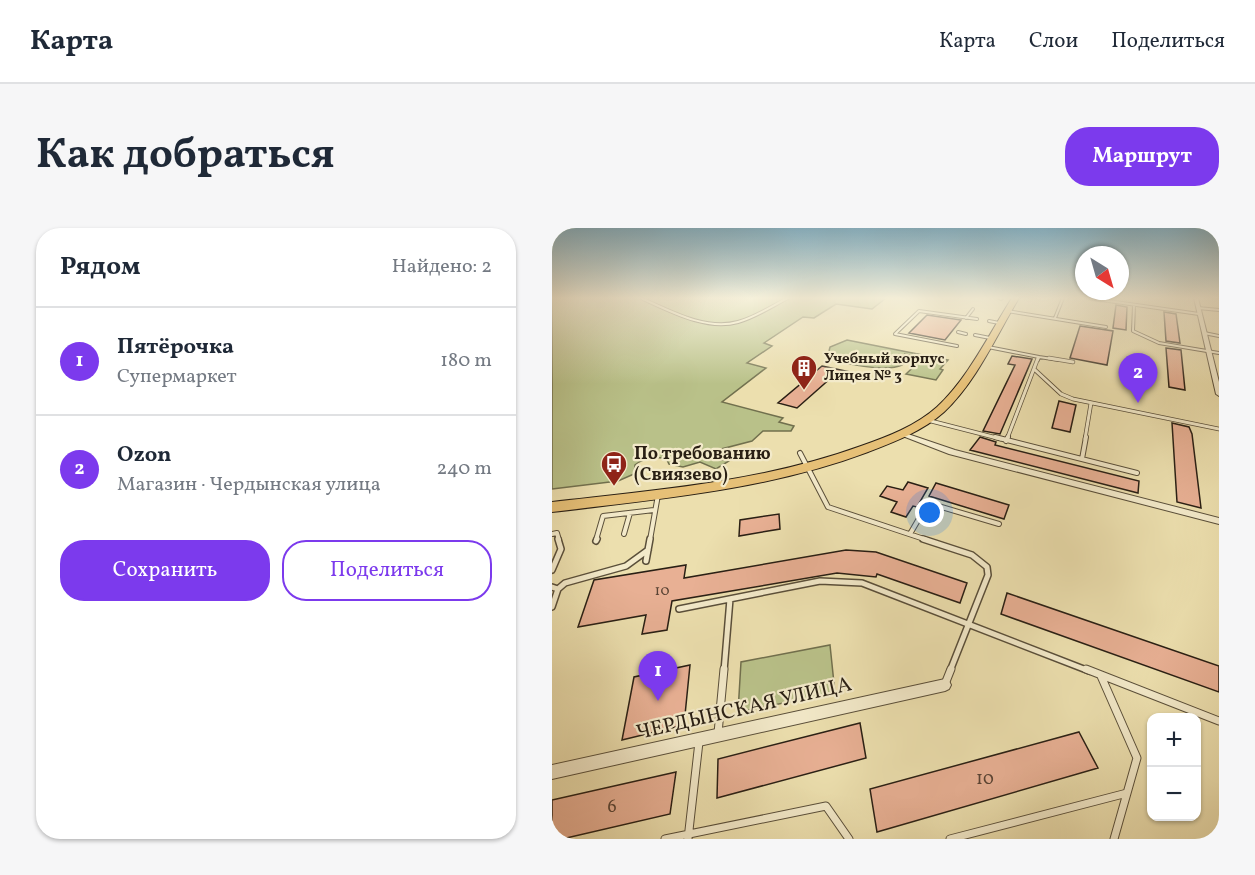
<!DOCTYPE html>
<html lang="ru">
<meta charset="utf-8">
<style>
:root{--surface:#fff;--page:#f6f6f7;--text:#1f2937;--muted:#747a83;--line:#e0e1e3;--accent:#7c3aed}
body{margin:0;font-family:Vollkorn,serif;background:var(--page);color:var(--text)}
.controls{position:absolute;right:18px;bottom:18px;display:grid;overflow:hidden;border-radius:12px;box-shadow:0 2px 4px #0004}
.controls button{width:54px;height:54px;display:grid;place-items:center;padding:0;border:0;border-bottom:2px solid var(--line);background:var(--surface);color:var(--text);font:30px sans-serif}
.compass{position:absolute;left:523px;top:18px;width:54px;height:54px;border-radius:50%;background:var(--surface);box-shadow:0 2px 4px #0004;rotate:143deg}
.you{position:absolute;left:378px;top:285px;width:21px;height:21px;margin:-15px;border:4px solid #fff;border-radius:50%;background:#1a73e8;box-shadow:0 0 0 9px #1a73e833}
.badge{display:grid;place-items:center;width:39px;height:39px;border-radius:50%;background:var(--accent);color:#fff;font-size:20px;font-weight:700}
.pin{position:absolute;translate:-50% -50px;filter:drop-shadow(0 2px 3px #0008)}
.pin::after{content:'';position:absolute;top:32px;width:21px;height:18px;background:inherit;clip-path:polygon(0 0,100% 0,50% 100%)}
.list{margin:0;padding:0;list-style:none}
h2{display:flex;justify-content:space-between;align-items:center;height:78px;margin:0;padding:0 24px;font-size:26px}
h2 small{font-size:20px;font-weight:400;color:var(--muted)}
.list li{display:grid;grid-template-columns:39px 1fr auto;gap:18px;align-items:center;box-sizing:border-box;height:108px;padding:0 24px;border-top:2px solid var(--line)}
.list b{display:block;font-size:22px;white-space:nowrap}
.list p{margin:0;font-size:20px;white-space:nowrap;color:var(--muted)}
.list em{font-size:20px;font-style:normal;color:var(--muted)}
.actions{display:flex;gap:12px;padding:18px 24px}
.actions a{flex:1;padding:14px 0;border:2px solid var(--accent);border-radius:24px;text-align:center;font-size:21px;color:var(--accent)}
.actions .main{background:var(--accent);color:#fff}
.map{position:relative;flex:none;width:667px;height:611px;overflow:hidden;border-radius:24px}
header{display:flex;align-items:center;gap:36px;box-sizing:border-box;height:84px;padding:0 30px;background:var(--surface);border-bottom:2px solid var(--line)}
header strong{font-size:28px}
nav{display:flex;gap:33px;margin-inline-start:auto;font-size:21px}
.intro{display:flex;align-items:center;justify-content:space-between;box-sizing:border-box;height:144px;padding:0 36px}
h1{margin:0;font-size:42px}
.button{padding:15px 27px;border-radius:24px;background:var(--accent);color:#fff;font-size:21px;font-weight:700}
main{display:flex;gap:36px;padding:0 36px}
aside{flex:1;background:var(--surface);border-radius:24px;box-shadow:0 2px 4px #0004}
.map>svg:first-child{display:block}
</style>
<header>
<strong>Карта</strong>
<nav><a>Карта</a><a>Слои</a><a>Поделиться</a></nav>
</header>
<div class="intro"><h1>Как добраться</h1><a class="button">Маршрут</a></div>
<main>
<aside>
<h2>Рядом<small>Найдено: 2</small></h2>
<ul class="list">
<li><span class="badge">1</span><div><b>Пятёрочка</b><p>Супермаркет</p></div><em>180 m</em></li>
<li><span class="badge">2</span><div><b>Ozon</b><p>Магазин · Чердынская улица</p></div><em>240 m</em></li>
</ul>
<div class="actions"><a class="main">Сохранить</a><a>Поделиться</a></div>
</aside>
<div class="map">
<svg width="667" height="611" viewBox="0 0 667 611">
<rect width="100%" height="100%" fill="#ecdfae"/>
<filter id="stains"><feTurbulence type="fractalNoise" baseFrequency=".00333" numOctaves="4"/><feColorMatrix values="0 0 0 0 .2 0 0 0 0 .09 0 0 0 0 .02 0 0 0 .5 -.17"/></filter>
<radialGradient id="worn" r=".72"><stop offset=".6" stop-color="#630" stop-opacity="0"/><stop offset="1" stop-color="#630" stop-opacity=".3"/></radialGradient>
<path fill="#b9c189" stroke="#71704e" stroke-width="1.5" d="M0,70H334L320,81L284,76L262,90L251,89L212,115L220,118L195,135L214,140L170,174L231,190L227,194L242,198L239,203H211L200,213L154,225L152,229L177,233L164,241L148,234L131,239L117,236L114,230C103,229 91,229 83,237L82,246L66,253L0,261Z
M295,112L396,132L388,141L391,142L384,152L354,146L371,130L353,126L355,131L350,137C335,144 288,137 276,127L278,119Z
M278,417L283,465L186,484L189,434Z"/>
<path fill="#e8b094" stroke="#291f14" stroke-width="1.5" d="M564,77L575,79L574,102L561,100Z
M612,84L624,86L628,115L614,113Z
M375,87L409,92L393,112L357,105Z
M528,98L561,103L555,137L518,130Z
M614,120L629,122L633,162L617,159Z
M460,128L480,131L448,206L431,203L463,137L456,136Z
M270,138L298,144L291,151L280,149L245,180L226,175Z
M507,173L524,177L518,204L500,200Z
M620,195L637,199L640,206L649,280L625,274Z
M428,209L444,214L443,217L587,253L586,265L418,222Z
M356,254L376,260L365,279L361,278L354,289L339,284L345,274L328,268L335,258L351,262Z
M384,255L457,277L452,291L377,268Z
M227,286L228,301L187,308L188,292Z
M294,322L324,324L415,355L408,375L325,346L324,349L285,345L120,373L115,402L90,406L94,387L26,399L42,352L134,337L132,350Z
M455,365L667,438V464L449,386Z
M138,437L132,497L70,512L82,449Z
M308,495L314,530L165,570L166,531Z
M527,504L546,540L325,604L318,561Z
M124,544L118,586L10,611H0V572Z"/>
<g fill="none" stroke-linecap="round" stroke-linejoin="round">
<g stroke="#5a4f3a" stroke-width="4">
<path id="service-far4" d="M89,70C118,83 154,103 186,94C204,89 220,78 236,70
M536,70L647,86
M582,77L581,103L607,115L667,125
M646,80L667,82
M455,83L554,99
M414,90L421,81
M503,90L511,70
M437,93L447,95
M406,104L414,106
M652,105L667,108
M423,107L438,110
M405,118L343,106L367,83L425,91
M436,119L487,129L486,132
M487,129L507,132"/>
</g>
<g stroke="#5a4f3a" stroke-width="4.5">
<path id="service-far3" d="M497,130L521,134
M482,141L509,166L521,171L667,201
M375,192L449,211
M455,211L486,130
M533,211L539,175"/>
</g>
<g stroke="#5a4f3a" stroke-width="6">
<path id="service-far2" d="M443,209L585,245
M454,213L456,209
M248,225L276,279L375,312
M530,231L534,209
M0,306L5,305L7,312
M72,306L78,285
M358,306L376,275L447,296
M44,312L51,288L102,282
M98,312L106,267"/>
</g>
<g stroke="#5a4f3a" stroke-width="8">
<path id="service-far1" d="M371,311L420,327L435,339L436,347L398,443
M44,313L45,311
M94,333L98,311
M0,342L9,321L6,311
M0,359L6,361L0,379
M6,361L13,355L74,338L96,322
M127,381L268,353L310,355L537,443
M172,443L178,371"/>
</g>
<g stroke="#5a4f3a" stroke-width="9">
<path id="service" d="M534,441L667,493
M549,448L585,530L562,611
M393,456L399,441
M166,505L172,441
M113,611L274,578L297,611
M136,611L147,514
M398,611L575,565"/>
</g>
<g stroke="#5a4f3a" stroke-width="2">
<path id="pedestrian" d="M445,70H450L451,71L449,72Z"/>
</g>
<g stroke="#5a4f3a" stroke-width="2">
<path id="minor" d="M642,70H646L667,154V168L664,166Z
M350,204L403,222L667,290V296L397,226L348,207L347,206Z
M393,451L397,453L399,457L397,461L393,463L0,551V537Z"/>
</g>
<g stroke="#291f14" stroke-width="2">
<path id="primary" d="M460,70H467C444,108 425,153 392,184C371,203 342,214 316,224C215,262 107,271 0,284V274C104,262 210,254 309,218C335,209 364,198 385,179C417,149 437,106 460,70Z"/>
</g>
<use href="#service-far4" stroke="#f3eaca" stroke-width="2"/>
<use href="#service-far3" stroke="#f3eaca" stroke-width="3"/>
<use href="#service-far2" stroke="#f3eaca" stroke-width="4"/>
<use href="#service-far1" stroke="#f3eaca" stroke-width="5"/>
<use href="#service" stroke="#f3eaca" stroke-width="7"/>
<use href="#pedestrian" fill="#f3eaca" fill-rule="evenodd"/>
<use href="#minor" fill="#f3eaca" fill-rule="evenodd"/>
<use href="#primary" fill="#e6c077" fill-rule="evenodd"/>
</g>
<linearGradient id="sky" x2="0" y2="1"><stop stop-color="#89b8cd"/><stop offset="0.45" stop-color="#f6f1db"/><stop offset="1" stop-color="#f6f1db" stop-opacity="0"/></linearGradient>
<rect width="667" height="156" fill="url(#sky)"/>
<defs>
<g id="building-pin" transform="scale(1.35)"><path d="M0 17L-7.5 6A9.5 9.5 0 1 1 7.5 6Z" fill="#8f2418" stroke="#f3eaca"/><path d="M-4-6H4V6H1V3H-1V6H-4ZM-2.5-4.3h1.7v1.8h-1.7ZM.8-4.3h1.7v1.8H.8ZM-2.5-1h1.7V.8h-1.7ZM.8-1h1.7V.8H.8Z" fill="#fff"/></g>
<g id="bus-pin" transform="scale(1.35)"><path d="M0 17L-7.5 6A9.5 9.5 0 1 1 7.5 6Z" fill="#8f2418" stroke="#f3eaca"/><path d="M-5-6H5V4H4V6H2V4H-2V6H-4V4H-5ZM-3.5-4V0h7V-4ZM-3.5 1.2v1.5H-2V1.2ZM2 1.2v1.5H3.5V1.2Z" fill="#fff"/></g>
</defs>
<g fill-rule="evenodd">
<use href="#building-pin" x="252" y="140"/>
<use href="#bus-pin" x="62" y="236"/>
</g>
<g text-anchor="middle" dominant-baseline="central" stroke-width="4.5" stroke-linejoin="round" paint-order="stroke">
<g font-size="15" font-weight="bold" fill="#291f14" stroke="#f3eaca" text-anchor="start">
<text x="272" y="131">Учебный корпус<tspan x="272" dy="17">Лицея № 3</tspan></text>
</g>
<g font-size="15" fill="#594334">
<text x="110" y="363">10</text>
</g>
<g font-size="18" font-weight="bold" fill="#291f14" stroke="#f3eaca" text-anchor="start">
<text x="82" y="226">По требованию<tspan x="82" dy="21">(Свиязево)</tspan></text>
</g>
<g font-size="18" fill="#594334">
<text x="433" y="551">10</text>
<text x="60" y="579">6</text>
</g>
<g font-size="21" fill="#291f14" stroke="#f3eaca">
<text transform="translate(192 481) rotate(-13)">ЧЕРДЫНСКАЯ УЛИЦА</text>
</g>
</g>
<rect width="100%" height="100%" filter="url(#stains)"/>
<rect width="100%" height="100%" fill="url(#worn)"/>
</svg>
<div class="controls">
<button>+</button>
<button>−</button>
</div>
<svg class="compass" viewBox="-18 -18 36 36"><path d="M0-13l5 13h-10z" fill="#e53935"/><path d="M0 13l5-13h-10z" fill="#747a83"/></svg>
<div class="you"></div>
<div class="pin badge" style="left:106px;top:473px">1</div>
<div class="pin badge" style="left:586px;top:175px">2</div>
</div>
</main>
